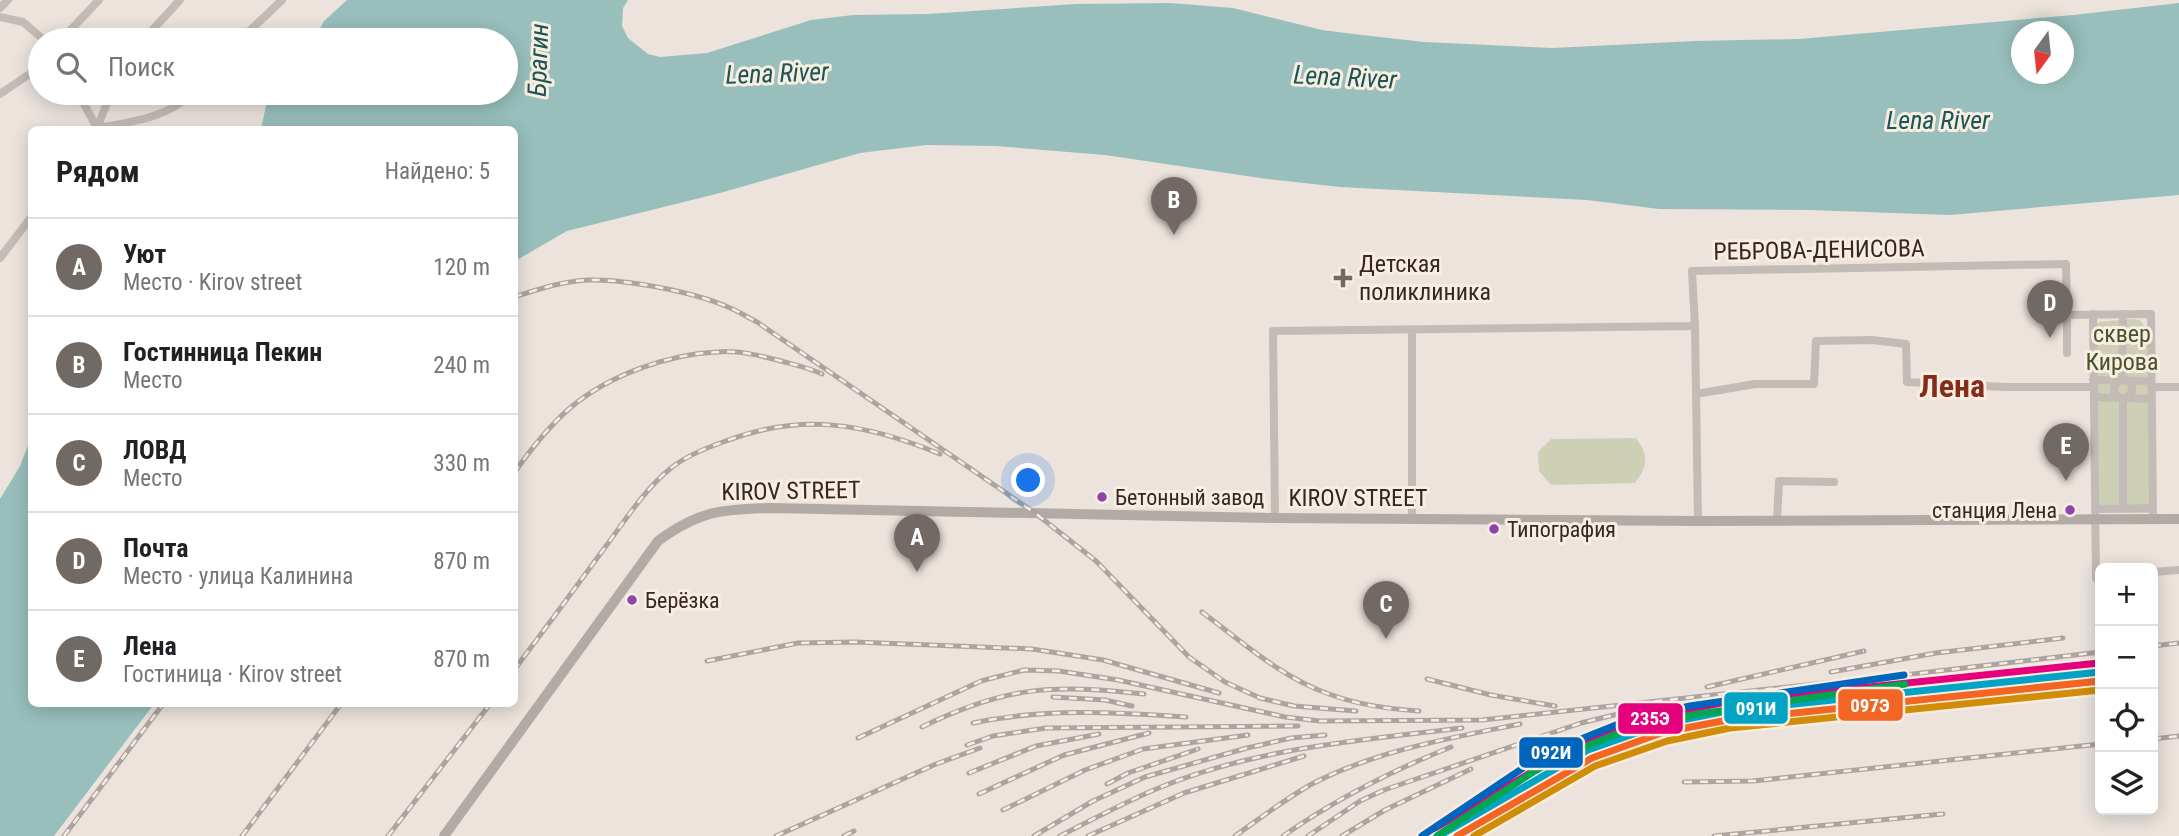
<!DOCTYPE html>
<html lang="ru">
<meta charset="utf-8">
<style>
:root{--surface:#fff;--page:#f2f2f2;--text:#202124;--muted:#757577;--line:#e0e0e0;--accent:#736964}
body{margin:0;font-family:"Roboto Condensed",sans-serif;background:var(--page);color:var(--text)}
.controls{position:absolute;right:21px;bottom:21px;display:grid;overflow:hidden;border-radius:10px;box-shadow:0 4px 18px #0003}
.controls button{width:63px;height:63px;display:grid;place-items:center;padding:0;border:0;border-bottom:2px solid var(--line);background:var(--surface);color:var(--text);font:35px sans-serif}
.compass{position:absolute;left:2011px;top:21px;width:63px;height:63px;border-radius:50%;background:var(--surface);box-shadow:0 4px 18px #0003;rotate:195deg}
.you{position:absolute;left:1029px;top:481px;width:24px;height:24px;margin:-18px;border:5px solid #fff;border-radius:50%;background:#1a73e8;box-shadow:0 0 0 10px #1a73e833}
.badge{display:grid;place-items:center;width:46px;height:46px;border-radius:50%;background:var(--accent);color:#fff;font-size:23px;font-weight:700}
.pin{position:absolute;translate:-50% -58px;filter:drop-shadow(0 2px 4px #0008)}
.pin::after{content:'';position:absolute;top:37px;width:24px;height:21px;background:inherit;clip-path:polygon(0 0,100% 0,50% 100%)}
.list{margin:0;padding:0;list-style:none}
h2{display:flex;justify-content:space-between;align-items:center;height:91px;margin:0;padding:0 28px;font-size:30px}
h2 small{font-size:23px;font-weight:400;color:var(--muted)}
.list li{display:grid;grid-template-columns:46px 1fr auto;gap:21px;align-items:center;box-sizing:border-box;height:98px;padding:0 28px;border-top:2px solid var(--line)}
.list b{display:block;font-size:26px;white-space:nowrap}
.list p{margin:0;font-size:23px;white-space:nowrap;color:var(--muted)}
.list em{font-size:23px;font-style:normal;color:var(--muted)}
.icon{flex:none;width:38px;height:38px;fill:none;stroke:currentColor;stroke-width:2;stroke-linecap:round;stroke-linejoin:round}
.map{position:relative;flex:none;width:2179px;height:836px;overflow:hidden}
.search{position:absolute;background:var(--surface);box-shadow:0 4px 18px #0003;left:28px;top:28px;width:490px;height:77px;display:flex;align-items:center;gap:18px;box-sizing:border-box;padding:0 24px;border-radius:38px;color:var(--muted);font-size:26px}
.panel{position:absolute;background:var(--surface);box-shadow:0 4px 18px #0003;left:28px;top:126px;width:490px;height:581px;border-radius:10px}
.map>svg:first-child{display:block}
</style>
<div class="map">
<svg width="2179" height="836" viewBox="0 0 2179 836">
<rect width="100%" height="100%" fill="#ebe3dc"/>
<path fill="#cdd0b5" d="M2131,319L2140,320L2147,329L2150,513H2099L2095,328L2098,322Z
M1636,438C1649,455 1648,466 1635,483L1551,485L1539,471L1538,452L1551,439Z"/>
<path fill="#98bfbc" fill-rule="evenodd" d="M347,0H628L623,8L622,26L628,38L648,54L660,57L707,53L811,20L853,15L928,14L1076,4L1170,3L1233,8L1322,30L1362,35L1424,42L1552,48L1695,41L1799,39L2073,15L2179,3V195L1950,215L1810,210L1659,209L1587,200L1340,187L1267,179L1105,155L996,146L926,145L860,153L720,193L567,231L515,261L514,130L261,129L267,101L272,93H506V40H314L324,21ZM2022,32H2064V74H2022Z
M31,438L32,704H154L54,836H0V499L20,466Z"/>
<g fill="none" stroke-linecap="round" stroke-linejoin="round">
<path stroke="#c3bbb6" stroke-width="8" d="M0,8L8,0
M0,17L23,22L44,40
M61,40L99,0
M143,40L180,0
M240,40L282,0
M78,93L97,128L96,130
M111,93L97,128C130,122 168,118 192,93
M0,94L34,71H40
M0,258L32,216
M2093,314L2096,578L2100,577
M1412,330V519
M2067,353V315
M2093,380L2151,381
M2122,380L2123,314
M2114 389a9 9 0 1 1 18 0a9 9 0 1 1-18 0Z
M2151,387H2179
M1696,394L1755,384H1814L1816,341L1872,340L1906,344L1907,382L2005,387H2094
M2094,397L2152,399
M2123,398V508
M2095,509L2153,508
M1275,518L1273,331L1695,326
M1698,521L1695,326L1692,271L2066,264L2067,315L2151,314L2153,519
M1777,521L1779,481L1834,482
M2153,572L2179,570"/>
<path stroke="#b2aaa5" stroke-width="10" d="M444,836L658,541C699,511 721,509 770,508L1275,518L1698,521L2179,519"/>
<g stroke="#aba4a0" stroke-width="5">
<path id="rail" d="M514,297C539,289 563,281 589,280C626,279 694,292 728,307C738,311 747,317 757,322L1035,513L1096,561L1189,657L1225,682L1260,698L1294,706L1356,711
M514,473C531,449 548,427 570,408C609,375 668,354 718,352C738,350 762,356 781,361C795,365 809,368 822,374
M1202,612C1241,641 1282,678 1329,694C1358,705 1388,709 1419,711
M2153,646L2179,643
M707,661L798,643L855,642L1032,649L1103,660L1219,693
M514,670C545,629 576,587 606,546C626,519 645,489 671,468C686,456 706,448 723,442C801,412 865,423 940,454
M1831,672L1936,653L2063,638
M1904,675L2100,652
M1427,679L1491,695L1555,706
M1707,687L1864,651
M1053,697L1105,700L1132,706
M973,723C1044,708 1114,712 1186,717
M922,727C1006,686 1052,684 1144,694
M858,738L981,681L1024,670L1059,671L1118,680L1285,717L1320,721L1482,720L1889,676
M2153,739L2179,736
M967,745L993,736L1046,728L1298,726
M969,773L1036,746L1099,734
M1684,782L1753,781L2100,744
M1107,784L1128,773L1198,749
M979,794L1064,755L1149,733
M1003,810L1085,770L1143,749L1248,735
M64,836L163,704
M242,836L341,704
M388,836L490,704
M776,836L936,764L980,748
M844,836L854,831
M1034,836L1093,801L1145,777L1247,748L1291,738L1325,735
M1060,836C1093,819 1127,801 1161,787C1257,748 1361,740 1462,728
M1088,836L1184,793L1304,756
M1235,836C1259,819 1284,800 1310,785C1374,751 1450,738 1520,724
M1283,836C1336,799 1391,771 1451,747
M1308,836L1360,801L1384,790L1581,723L1622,713
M1342,836L1385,810L1471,769
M1714,836L1943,814"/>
</g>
<use href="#rail" stroke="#f9ede2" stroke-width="2.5" stroke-dasharray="8" stroke-linecap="butt"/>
<g stroke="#f9ede2" stroke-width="12">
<path id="rail-1" d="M1439,836L1588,750L1662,724L1727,711L2100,672"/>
</g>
<g stroke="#f9ede2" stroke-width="12">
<path id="rail-2" d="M1457,836L1592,758L1664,732L1728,720L2100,681"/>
</g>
<g stroke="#f9ede2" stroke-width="12">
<path id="rail-3" d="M1435,828L1584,742L1660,715L1726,702L2099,663"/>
</g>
<g stroke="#f9ede2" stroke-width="12">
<path id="rail-4" d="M1474,836L1595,766L1667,741L1730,728L2100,690"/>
</g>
<g stroke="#f9ede2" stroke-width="12">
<path id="rail-5" d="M1422,836L1529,764L1561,747L1626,721L1690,706L1904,675"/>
</g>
<g stroke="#f9ede2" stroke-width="12">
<path id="rail-6" d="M1437,836L1533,772L1565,755L1629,729L1692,715L1905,684"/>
</g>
<use href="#rail-1" stroke="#03a3c6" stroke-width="7"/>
<use href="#rail-2" stroke="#f26522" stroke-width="7"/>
<use href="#rail-3" stroke="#e5007d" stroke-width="7"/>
<use href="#rail-4" stroke="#d08d07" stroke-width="7"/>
<use href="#rail-5" stroke="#0065bd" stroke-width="7"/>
<use href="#rail-6" stroke="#00a651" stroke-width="7"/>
</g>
<path fill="#736964" stroke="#f9ede2" stroke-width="2.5" d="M1339.5 267.5h7v7h7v7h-7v7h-7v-7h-7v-7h7z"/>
<g fill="#8e44ad" stroke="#f9ede2" stroke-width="2.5">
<circle cx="1102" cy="497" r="6"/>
<circle cx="2070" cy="510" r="6"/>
<circle cx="1494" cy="529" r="6"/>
<circle cx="632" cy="600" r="6"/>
</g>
<g text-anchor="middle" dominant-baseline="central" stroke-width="6" stroke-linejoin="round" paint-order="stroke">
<g font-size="22" fill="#332824" stroke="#f9ede2" text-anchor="start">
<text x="1115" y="497">Бетонный завод</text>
<text x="2057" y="510" text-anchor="end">станция Лена</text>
<text x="1507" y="529">Типография</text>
<text x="645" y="600">Берёзка</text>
</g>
<g font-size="24" fill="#332824" stroke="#f9ede2">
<text transform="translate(1819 250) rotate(-1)">РЕБРОВА-ДЕНИСОВА</text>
<text transform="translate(791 491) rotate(-1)">KIROV STREET</text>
<text x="1358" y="498">KIROV STREET</text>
</g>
<g font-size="24" fill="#332824" stroke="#f9ede2" text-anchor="start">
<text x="1359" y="264">Детская<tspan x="1359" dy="28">поликлиника</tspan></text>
</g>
<g font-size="24" fill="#465227" stroke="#f9ede2">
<text x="2122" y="334">сквер<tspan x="2122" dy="28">Кирова</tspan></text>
</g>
<g font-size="26" font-style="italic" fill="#195656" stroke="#f9ede2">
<text transform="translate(538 60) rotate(-88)">Брагин</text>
<text transform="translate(777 73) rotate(-2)">Lena River</text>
<text transform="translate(1345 77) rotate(3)">Lena River</text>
<text x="1938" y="120">Lena River</text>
</g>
<g font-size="32" font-weight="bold" fill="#852d1b" stroke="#f9ede2">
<text x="1952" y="386">Лена</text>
</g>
</g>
<g stroke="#f9ede2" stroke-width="2.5">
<rect x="1837" y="688" width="67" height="34" rx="7" fill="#f26522"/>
<rect x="1723" y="691" width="66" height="34" rx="7" fill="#03a3c6"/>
<rect x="1617" y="702" width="67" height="33" rx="7" fill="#e5007d"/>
<rect x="1518" y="736" width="66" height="33" rx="7" fill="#0065bd"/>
</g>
<g font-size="19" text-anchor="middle" font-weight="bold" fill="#fff">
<text x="1870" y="712">097Э</text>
<text x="1756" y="715">091И</text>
<text x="1650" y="725">235Э</text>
<text x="1551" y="759">092И</text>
</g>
</svg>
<div class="controls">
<button>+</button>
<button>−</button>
<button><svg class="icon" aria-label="locate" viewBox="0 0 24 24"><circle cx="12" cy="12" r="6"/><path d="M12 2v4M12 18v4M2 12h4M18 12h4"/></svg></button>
<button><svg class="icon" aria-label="layers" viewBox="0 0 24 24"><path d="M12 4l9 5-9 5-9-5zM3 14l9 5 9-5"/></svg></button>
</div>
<svg class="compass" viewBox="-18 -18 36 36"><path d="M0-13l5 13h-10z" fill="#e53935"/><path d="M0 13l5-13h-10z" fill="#757577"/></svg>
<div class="you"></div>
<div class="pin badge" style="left:917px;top:572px">A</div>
<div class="pin badge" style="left:1174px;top:235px">B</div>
<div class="pin badge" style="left:1386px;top:639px">C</div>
<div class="pin badge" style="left:2050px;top:338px">D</div>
<div class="pin badge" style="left:2066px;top:481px">E</div>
<div class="search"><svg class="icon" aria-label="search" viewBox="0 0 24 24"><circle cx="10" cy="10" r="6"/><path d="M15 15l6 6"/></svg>Поиск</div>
<section class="panel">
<h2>Рядом<small>Найдено: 5</small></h2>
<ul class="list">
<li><span class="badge">A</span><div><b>Уют</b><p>Место · Kirov street</p></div><em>120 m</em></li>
<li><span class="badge">B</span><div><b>Гостинница Пекин</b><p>Место</p></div><em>240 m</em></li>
<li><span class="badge">C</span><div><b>ЛОВД</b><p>Место</p></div><em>330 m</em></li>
<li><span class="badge">D</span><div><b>Почта</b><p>Место · улица Калинина</p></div><em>870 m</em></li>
<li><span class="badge">E</span><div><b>Лена</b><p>Гостиница · Kirov street</p></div><em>870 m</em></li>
</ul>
</section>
</div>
